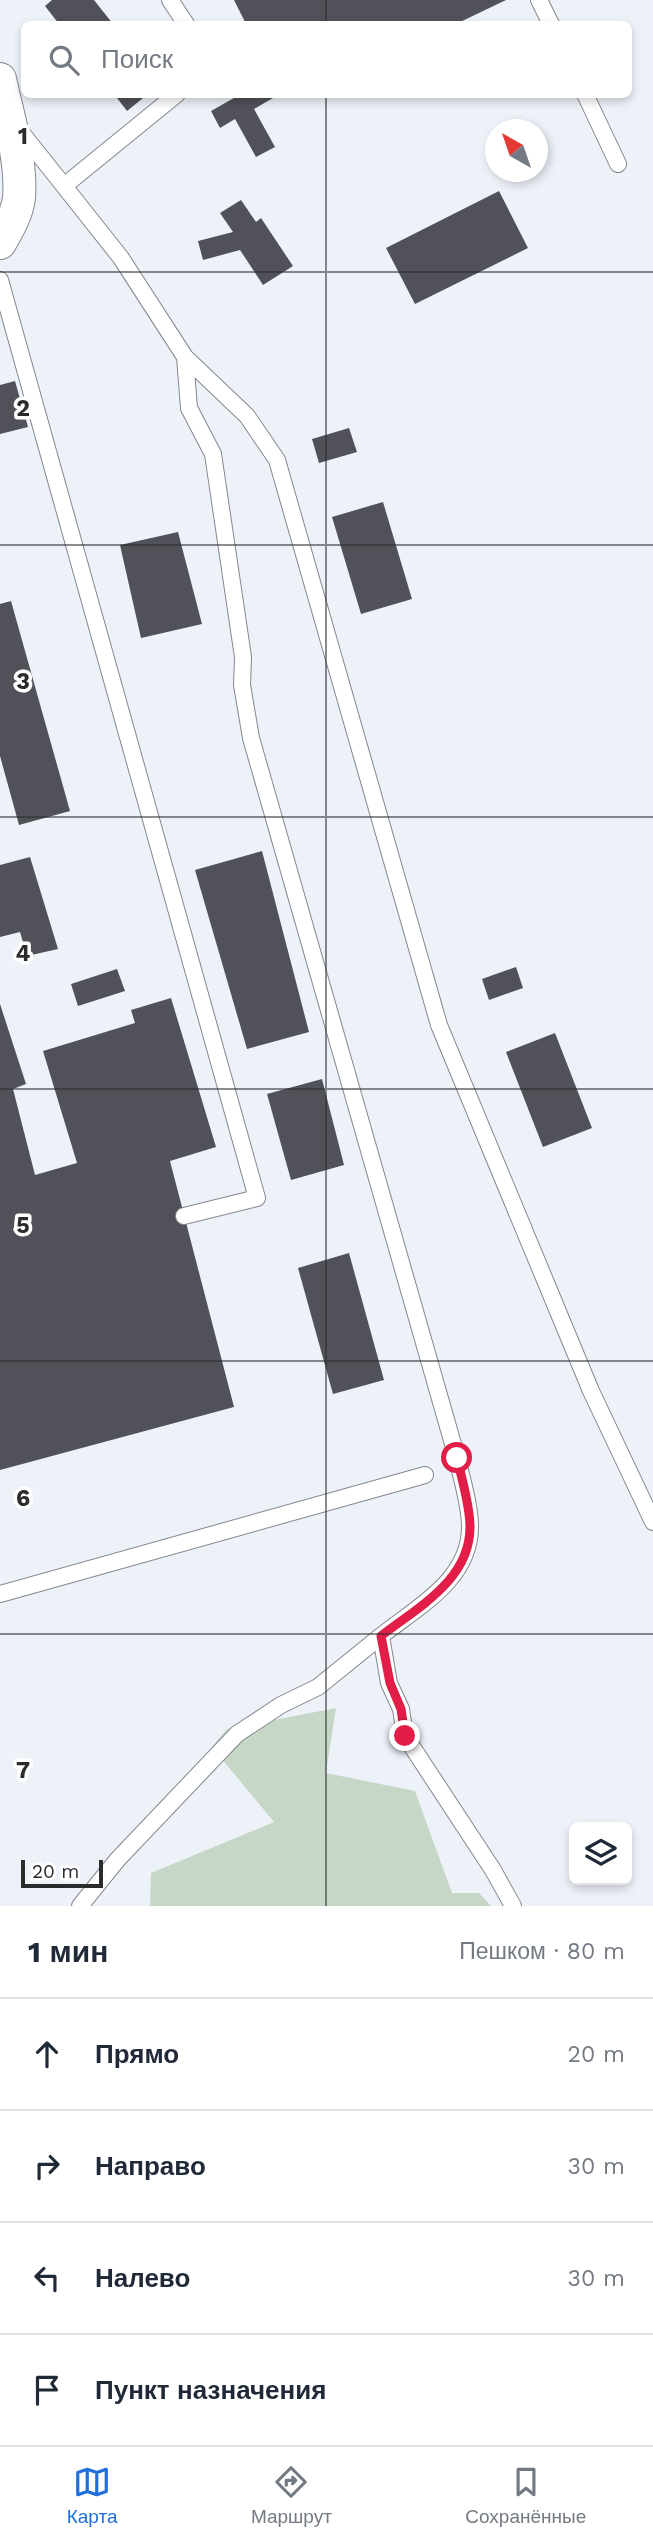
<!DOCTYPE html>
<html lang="ru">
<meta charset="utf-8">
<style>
:root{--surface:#fff;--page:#f6f6f7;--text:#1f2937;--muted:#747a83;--line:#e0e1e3;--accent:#1f6ed9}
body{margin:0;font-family:"Work Sans",sans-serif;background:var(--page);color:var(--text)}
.controls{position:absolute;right:21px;bottom:21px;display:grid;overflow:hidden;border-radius:10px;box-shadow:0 4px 10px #0003}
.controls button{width:63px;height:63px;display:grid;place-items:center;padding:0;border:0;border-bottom:2px solid var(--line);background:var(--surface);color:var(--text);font:35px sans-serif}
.compass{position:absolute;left:485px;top:119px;width:63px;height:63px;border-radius:50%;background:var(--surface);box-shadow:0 4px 10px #0003;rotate:320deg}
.scale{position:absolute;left:21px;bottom:18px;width:82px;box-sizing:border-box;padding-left:7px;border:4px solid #292b2d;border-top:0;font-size:19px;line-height:24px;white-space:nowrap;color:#292b2d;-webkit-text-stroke:5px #fff;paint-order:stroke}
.stop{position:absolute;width:21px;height:21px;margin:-16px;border:5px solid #e11d48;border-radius:50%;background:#fff}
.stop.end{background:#e11d48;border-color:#fff;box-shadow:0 2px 7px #0008}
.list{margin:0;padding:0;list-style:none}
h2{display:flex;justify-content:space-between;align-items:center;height:91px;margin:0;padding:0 28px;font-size:30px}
h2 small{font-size:23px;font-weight:400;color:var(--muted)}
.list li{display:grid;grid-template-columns:46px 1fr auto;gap:21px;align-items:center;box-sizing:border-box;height:112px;padding:0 28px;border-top:2px solid var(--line)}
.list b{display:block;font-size:26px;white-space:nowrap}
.list em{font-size:23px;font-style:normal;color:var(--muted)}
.icon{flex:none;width:38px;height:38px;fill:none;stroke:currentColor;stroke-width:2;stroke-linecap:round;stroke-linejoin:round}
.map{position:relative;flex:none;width:653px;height:1906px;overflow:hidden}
.search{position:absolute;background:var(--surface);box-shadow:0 4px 10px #0003;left:21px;right:21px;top:21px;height:77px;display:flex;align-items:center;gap:18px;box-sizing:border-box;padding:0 24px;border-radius:10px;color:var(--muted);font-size:26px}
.sheet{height:539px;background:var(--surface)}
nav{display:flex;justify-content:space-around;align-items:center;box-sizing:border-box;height:98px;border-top:2px solid var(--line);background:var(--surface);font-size:19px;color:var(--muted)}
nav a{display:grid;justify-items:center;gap:4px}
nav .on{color:var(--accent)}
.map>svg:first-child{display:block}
</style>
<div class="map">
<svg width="653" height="1906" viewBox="0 0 653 1906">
<rect width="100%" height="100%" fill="#edf2f9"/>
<path fill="#c6d7c7" d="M336,1708L326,1773L415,1791L452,1893H479L491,1906H150L151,1873L274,1822L212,1747L227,1729Z"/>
<path fill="#515259" d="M52,0H94L113,24H59L45,6Z
M234,0H506L456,24H246Z
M114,94H148L127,111Z
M241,94H280L254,109L275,147L256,157L235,119L220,128L211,111Z
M499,191L528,248L415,304L386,248Z
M241,200L256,222L261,218L293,266L263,285L240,250L203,260L198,241L233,232L220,213Z
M15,381L28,427L0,434V385Z
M349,428L357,452L319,463L312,439Z
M383,502L412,599L361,614L332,517Z
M178,532L202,624L141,638L120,545Z
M11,601L70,811L19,825L0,756V604Z
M262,851L309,1032L247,1049L195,870Z
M30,857L58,949L27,956L20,932L0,937V865Z
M516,967L523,988L489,1000L482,979Z
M117,969L125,991L78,1006L71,984Z
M171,998L216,1147L170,1161L234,1407L0,1470V1004L26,1084L13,1089L35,1175L77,1163L43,1051L135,1023L131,1010Z
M555,1033L592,1128L543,1147L506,1052Z
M322,1079L344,1165L291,1180L267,1094Z
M349,1253L384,1380L333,1394L298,1268Z"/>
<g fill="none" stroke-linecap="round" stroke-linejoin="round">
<g stroke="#83878e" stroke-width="18">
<path id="lane" d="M170,0L186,24
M539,0L551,24
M585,94L618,164
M17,127L64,186L177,94
M64,186L121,258L185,357L247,416L277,460L439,1025L591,1391L653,1522
M0,280L257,1198L184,1216
M185,357L189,408L213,454L243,657L242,685L251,738L457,1458C462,1480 470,1505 470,1527C470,1580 417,1607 381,1636L389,1683L401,1709L405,1736L493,1870L513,1906
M0,1594L425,1475
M80,1906L118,1859L237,1734L281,1705L318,1687L381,1636"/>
</g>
<g stroke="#83878e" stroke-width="34">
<path id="street" d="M0,79C8,117 22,159 19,198C17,214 8,229 0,243"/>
</g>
<use href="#lane" stroke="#fff" stroke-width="16"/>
<use href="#street" stroke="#fff" stroke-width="32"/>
</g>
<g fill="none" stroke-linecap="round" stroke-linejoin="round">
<path stroke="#e11d48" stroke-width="9" d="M405,1736L401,1709L390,1683L381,1636C418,1607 470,1580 470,1527C470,1505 462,1480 457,1458"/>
</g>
<path fill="none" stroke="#292b2d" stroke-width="2" stroke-opacity="0.55" d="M326,0V24M326,94V1906M0,272H653M0,545H653M0,817H653M0,1089H653M0,1361H653M0,1634H653"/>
<g font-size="23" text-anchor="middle" font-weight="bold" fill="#292b2d" stroke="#fff" stroke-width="7" stroke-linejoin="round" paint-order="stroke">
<text x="23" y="144">1</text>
<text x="23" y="416">2</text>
<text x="23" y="689">3</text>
<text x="23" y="961">4</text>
<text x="23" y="1233">5</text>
<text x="23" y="1506">6</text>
<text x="23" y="1778">7</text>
</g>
</svg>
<div class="controls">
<button><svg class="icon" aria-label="layers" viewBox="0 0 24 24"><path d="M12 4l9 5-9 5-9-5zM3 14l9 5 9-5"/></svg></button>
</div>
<svg class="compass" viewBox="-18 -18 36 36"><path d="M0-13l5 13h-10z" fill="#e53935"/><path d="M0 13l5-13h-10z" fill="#747a83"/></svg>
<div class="scale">20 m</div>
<div class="stop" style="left:457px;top:1458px"></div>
<div class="stop end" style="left:405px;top:1736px"></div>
<div class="search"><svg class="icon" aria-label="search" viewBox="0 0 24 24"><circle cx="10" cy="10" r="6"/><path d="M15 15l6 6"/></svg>Поиск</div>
</div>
<section class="sheet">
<h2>1 мин<small>Пешком · 80 m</small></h2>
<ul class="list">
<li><svg class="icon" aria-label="ahead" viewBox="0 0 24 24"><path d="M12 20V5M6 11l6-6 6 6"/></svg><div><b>Прямо</b></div><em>20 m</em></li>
<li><svg class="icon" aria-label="right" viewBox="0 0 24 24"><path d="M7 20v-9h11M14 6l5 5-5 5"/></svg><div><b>Направо</b></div><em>30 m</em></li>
<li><svg class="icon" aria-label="left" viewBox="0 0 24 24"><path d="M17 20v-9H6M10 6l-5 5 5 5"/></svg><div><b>Налево</b></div><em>30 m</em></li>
<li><svg class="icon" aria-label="arrive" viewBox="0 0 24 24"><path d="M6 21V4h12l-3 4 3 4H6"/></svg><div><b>Пункт назначения</b></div></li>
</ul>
</section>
<nav>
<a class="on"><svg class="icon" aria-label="map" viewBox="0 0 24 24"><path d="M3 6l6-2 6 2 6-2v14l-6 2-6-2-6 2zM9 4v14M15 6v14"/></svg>Карта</a>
<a><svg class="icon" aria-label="directions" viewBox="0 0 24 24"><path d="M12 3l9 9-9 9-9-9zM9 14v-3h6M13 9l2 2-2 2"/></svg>Маршрут</a>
<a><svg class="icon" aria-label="saved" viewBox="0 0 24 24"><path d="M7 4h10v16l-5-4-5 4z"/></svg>Сохранённые</a>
</nav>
